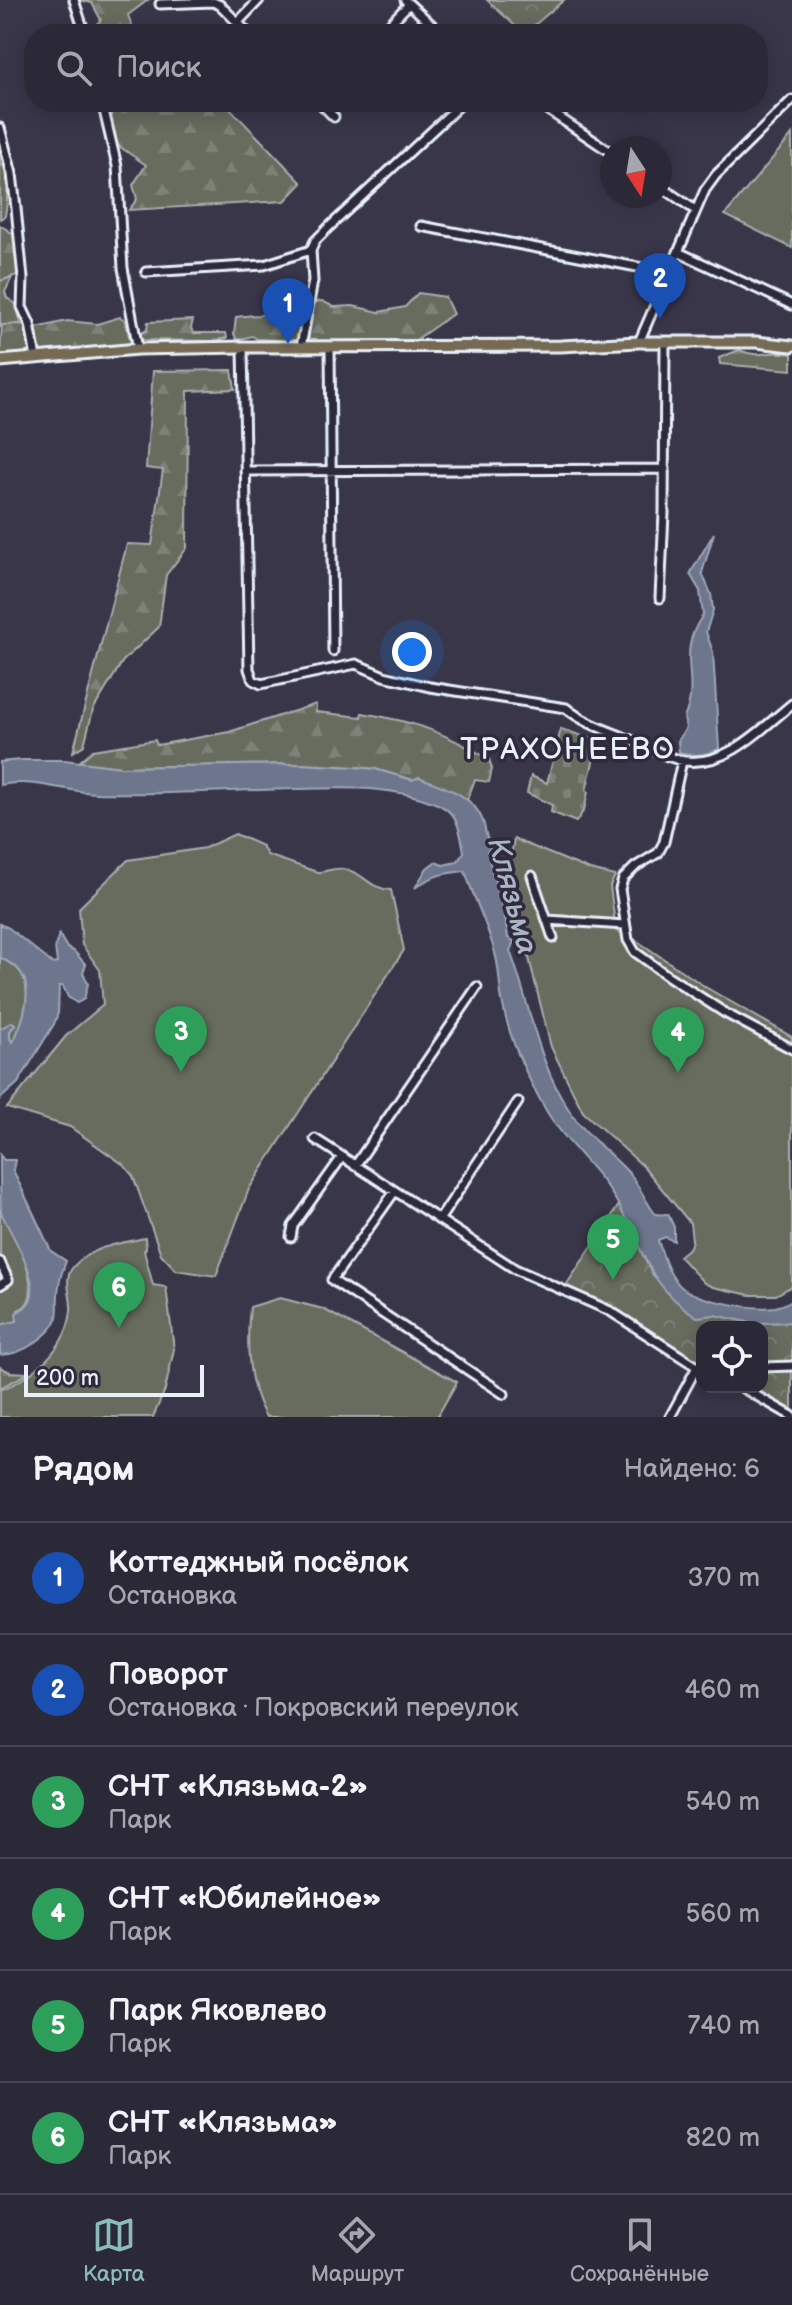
<!DOCTYPE html>
<html lang="ru">
<meta charset="utf-8">
<style>
:root{--surface:#2b2838;--page:#333040;--text:#f1f3f6;--muted:#a6a6ae;--line:#474453;--accent:#8bbbb9}
body{margin:0;font-family:"Balsamiq Sans",sans-serif;background:var(--page);color:var(--text)}
.controls{position:absolute;right:24px;bottom:24px;display:grid;overflow:hidden;border-radius:16px;box-shadow:0 4px 20px #0003}
.controls button{width:72px;height:72px;display:grid;place-items:center;padding:0;border:0;border-bottom:2px solid var(--line);background:var(--surface);color:var(--text);font:40px sans-serif}
.compass{position:absolute;left:600px;top:136px;width:72px;height:72px;border-radius:50%;background:var(--surface);box-shadow:0 4px 20px #0003;rotate:168deg}
.scale{position:absolute;left:24px;bottom:20px;width:180px;box-sizing:border-box;padding-left:8px;border:4px solid #e8f1f8;border-top:0;font-size:22px;line-height:28px;white-space:nowrap;color:#e8f1f8;-webkit-text-stroke:6px #2f2a3d;paint-order:stroke}
.you{position:absolute;left:412px;top:652px;width:28px;height:28px;margin:-20px;border:6px solid #fff;border-radius:50%;background:#1a73e8;box-shadow:0 0 0 12px #1a73e833}
.badge{display:grid;place-items:center;width:52px;height:52px;border-radius:50%;background:var(--accent);color:#fff;font-size:26px;font-weight:700}
.pin{position:absolute;translate:-50% -66px;filter:drop-shadow(0 2px 4px #0008)}
.pin::after{content:'';position:absolute;top:42px;width:28px;height:24px;background:inherit;clip-path:polygon(0 0,100% 0,50% 100%)}
.list{margin:0;padding:0;list-style:none}
h2{display:flex;justify-content:space-between;align-items:center;height:104px;margin:0;padding:0 32px;font-size:34px}
h2 small{font-size:26px;font-weight:400;color:var(--muted)}
.list li{display:grid;grid-template-columns:52px 1fr auto;gap:24px;align-items:center;box-sizing:border-box;height:112px;padding:0 32px;border-top:2px solid var(--line)}
.list b{display:block;font-size:30px;white-space:nowrap}
.list p{margin:0;font-size:26px;white-space:nowrap;color:var(--muted)}
.list em{font-size:26px;font-style:normal;color:var(--muted)}
.icon{flex:none;width:44px;height:44px;fill:none;stroke:currentColor;stroke-width:2;stroke-linecap:round;stroke-linejoin:round}
.map{position:relative;flex:none;width:792px;height:1417px;overflow:hidden}
.search{position:absolute;background:var(--surface);box-shadow:0 4px 20px #0003;left:24px;right:24px;top:24px;height:88px;display:flex;align-items:center;gap:20px;box-sizing:border-box;padding:0 28px;border-radius:32px;color:var(--muted);font-size:30px}
.sheet{height:776px;background:var(--surface)}
nav{display:flex;justify-content:space-around;align-items:center;box-sizing:border-box;height:112px;border-top:2px solid var(--line);background:var(--surface);font-size:22px;color:var(--muted)}
nav a{display:grid;justify-items:center;gap:4px}
nav .on{color:var(--accent)}
.map>svg:first-child{display:block}
</style>
<div class="map">
<svg width="792" height="1417" viewBox="0 0 792 1417">
<defs>
<pattern id="forest-firs" width="22" height="20" patternUnits="userSpaceOnUse" patternTransform="scale(2)"><rect width="22" height="20" fill="#676c5f"/><path d="M5 1l3.5 6h-7zM16 11l3.5 6h-7z" fill="#7d8177"/></pattern>
<pattern id="cemetery-stones" width="16" height="16" patternUnits="userSpaceOnUse" patternTransform="scale(2)"><rect width="16" height="16" fill="#676c5f"/><path d="M2 7V4a2 2 0 0 1 4 0v3zM10 15v-3a2 2 0 0 1 4 0v3z" fill="#7d8177"/></pattern>
<pattern id="park-crowns" width="20" height="18" patternUnits="userSpaceOnUse" patternTransform="scale(2)"><rect width="20" height="18" fill="#676c5f"/><path d="M2 6a3 3 0 1 1 6 0M12 15a3 3 0 1 1 6 0" fill="none" stroke="#7d8177"/></pattern>
</defs>
<rect width="100%" height="100%" fill="#39364a"/>
<filter id="ink" filterUnits="userSpaceOnUse"><feTurbulence type="fractalNoise" baseFrequency=".0125" numOctaves="2"/><feDisplacementMap in="SourceGraphic" scale="16" xChannelSelector="R" yChannelSelector="G"/><feConvolveMatrix kernelMatrix="1 2 1 2 8 2 1 2 1" color-interpolation-filters="sRGB"/></filter>
<g filter="url(#ink)">
<path fill="#676c5f" stroke="#a8aeac" stroke-width="2" d="M792,135V248L725,215Z
M0,151C6,172 10,193 5,216L0,219Z
M12,277L5,292L7,298L16,304L21,324L0,327V281Z
M235,834L262,846L267,855L317,872C327,872 334,867 343,869C366,873 367,888 391,890L404,950L249,1189L216,1276L176,1270L161,1254L133,1176L124,1165L70,1127L7,1108L66,1036L103,1005L100,970L82,945L79,908L128,860L205,848Z
M514,839L590,870L615,876L610,886L616,931L634,939L707,988L792,1037V1286L776,1295H750L713,1287L704,1283L679,1256L690,1247L692,1240L690,1223L644,1167L583,1112L551,1047L508,873Z
M0,957C5,960 12,964 17,968C36,986 23,1023 13,1042L10,1039V1031L15,1025L0,1029Z
M0,1211C12,1230 50,1299 18,1310V1321L0,1325Z
M145,1238L146,1248L144,1251L153,1285L166,1287L174,1349L165,1390L153,1417H0V1390C33,1378 68,1347 71,1310C72,1293 61,1277 76,1264C94,1246 121,1243 145,1238Z
M280,1298L323,1309L457,1382L437,1417H266C247,1384 246,1343 250,1307Z"/>
<path fill="url(#forest-firs)" stroke="#a8aeac" stroke-width="2" d="M80,0H148L128,15L135,34H88L101,20L92,3Z
M104,102H224L302,183L285,201L129,210L137,199L133,185L146,165L113,142Z
M0,225L16,236C16,248 21,264 17,275L0,281Z
M418,293L445,297L453,314L414,341H313L308,338L312,307L316,302L322,301L334,307L353,306L379,312L405,307Z
M304,300L306,302L298,341L257,339L252,336L237,340L234,334L236,317C260,313 284,319 304,300Z
M120,317L125,320L131,344L0,355L2,325L21,324L32,329L67,321L97,324Z
M193,320L191,328L194,333H226L227,338L213,341L139,340V334L147,330L148,322Z
M739,350C762,360 769,348 792,354V370L720,364L719,358Z
M232,370L235,389L188,391L187,548L166,575L159,627L123,661L93,710L84,745L73,752L127,544L152,545L163,470L146,468L153,371Z
M316,704V712L361,717L362,713C416,722 441,731 489,759L492,769L489,782L475,780L467,800L455,792L375,769L354,767L299,764L121,767L79,762L93,750L155,740L157,745L229,732Z
M0,1367L10,1372L29,1373L0,1388Z"/>
<path fill="url(#cemetery-stones)" stroke="#a8aeac" stroke-width="2" d="M561,729L598,741L586,791L588,792L584,810L576,822L551,812L552,805L527,793L531,776L547,783Z"/>
<path fill="url(#park-crowns)" stroke="#a8aeac" stroke-width="2" d="M487,0H564L524,34Z
M619,1205L652,1274L697,1317L715,1315L753,1323L792,1322V1363H762V1327H702V1366L629,1319L565,1287Z
M792,1368V1413L748,1387H762V1369Z"/>
<path fill="#6d768d" stroke="#9ea7b8" stroke-width="2" d="M714,533L702,573L711,594L713,610L706,632L713,652L719,749C706,756 693,757 679,752L678,741L686,728L684,718C702,678 674,656 703,615L700,591L690,574Z
M21,760H64L121,767L299,764L354,767L375,769L412,780L419,777C443,787 473,794 483,821C486,830 485,838 491,846L487,852L505,916L508,938L514,941L510,951C532,1009 536,1062 573,1116C589,1138 611,1154 629,1173C636,1180 652,1213 656,1214C659,1215 664,1214 668,1214L674,1227V1241L665,1237L658,1240C663,1256 669,1279 684,1289C702,1301 753,1310 775,1307C780,1306 787,1303 792,1300V1322L753,1323L715,1315L697,1317C647,1285 644,1251 618,1204C599,1170 567,1145 547,1112C528,1079 510,1043 503,1005C499,990 500,973 496,957C489,927 474,900 465,871C445,873 432,875 415,888L427,868L435,862L443,865L457,862L464,852C460,829 458,812 435,803C391,785 343,788 297,789C230,790 163,795 96,793C63,791 32,778 0,785V762Z
M0,924L9,928L53,964L57,963L55,947L59,934L67,948L74,951L86,965L83,972L88,984L84,999L77,1003L68,997L63,986H59L58,1013L54,1024L18,1083L0,1099V1029L12,1022L15,1024L10,1031V1039L13,1042C23,1022 36,986 17,968C12,964 5,960 0,957Z
M0,1155L4,1160H15L13,1170L51,1251L66,1261C64,1267 61,1274 60,1280C52,1312 70,1317 36,1342C25,1350 14,1355 0,1355V1325L17,1321L16,1313C19,1311 23,1309 26,1306C47,1287 9,1232 1,1212C0,1197 0,1172 0,1155Z"/>
<g fill="none" stroke-linecap="round" stroke-linejoin="round">
<g stroke="#e8f1f8" stroke-width="13">
<path id="minor" d="M74,0L85,34
M405,0L442,34
M160,4L213,2L220,5L249,34
M238,22L259,0
M380,34L409,4
M102,102L117,166L123,268L138,349
M319,102L334,117
M536,102L612,153
M0,128L12,174L16,208L23,278L22,307L30,324L36,358
M660,186L695,210
M421,226L669,273
M678,252L792,305
M146,272L264,265L311,250L315,241L328,228L463,102
M639,342L705,190L716,175L792,100
M243,347L249,669L253,680L261,684L356,664L384,676L430,687L566,708C585,724 610,731 633,741C649,747 668,759 685,761C728,766 761,729 792,704
M301,347L313,281L311,250
M330,347L333,651
M245,471L665,469
M660,598L664,513L665,342
M682,761L664,842L658,853L635,867L623,879L620,889L628,940L635,952L668,976L725,1013L792,1049
M532,876L553,938
M547,920L625,925
M315,1139L515,1269L610,1311L702,1370
M355,1166L477,987
M395,1191L332,1280L504,1394
M439,1220L518,1102
M291,1237L293,1226L342,1157
M0,1262L8,1280L0,1285
M762,1367L792,1366
M741,1387L792,1416
M670,1417L697,1367"/>
</g>
<g stroke="#e8f1f8" stroke-width="15">
<path id="major" d="M0,361L138,349L243,347L561,346L639,342H756L792,346"/>
</g>
<use href="#minor" stroke="#2f2a3d" stroke-width="7"/>
<use href="#major" stroke="#776a54" stroke-width="9"/>
</g>
</g>
<g text-anchor="middle" dominant-baseline="central" stroke-width="7" stroke-linejoin="round" paint-order="stroke">
<g font-size="30" letter-spacing="2" fill="#e8f1f8" stroke="#2f2a3d">
<text x="568" y="750">ТРАХОНЕЕВО</text>
</g>
<g font-size="30" font-style="italic" fill="#aab4c2" stroke="#2f2a3d">
<text transform="translate(512 896) rotate(75)">Клязьма</text>
</g>
</g>
</svg>
<div class="controls">
<button><svg class="icon" aria-label="locate" viewBox="0 0 24 24"><circle cx="12" cy="12" r="6"/><path d="M12 2v4M12 18v4M2 12h4M18 12h4"/></svg></button>
</div>
<svg class="compass" viewBox="-18 -18 36 36"><path d="M0-13l5 13h-10z" fill="#e53935"/><path d="M0 13l5-13h-10z" fill="#a6a6ae"/></svg>
<div class="scale">200 m</div>
<div class="you"></div>
<div class="pin badge" style="left:288px;top:344px;background:#1a4fb4">1</div>
<div class="pin badge" style="left:660px;top:319px;background:#1a4fb4">2</div>
<div class="pin badge" style="left:181px;top:1072px;background:#2e9e5b">3</div>
<div class="pin badge" style="left:678px;top:1073px;background:#2e9e5b">4</div>
<div class="pin badge" style="left:613px;top:1280px;background:#2e9e5b">5</div>
<div class="pin badge" style="left:119px;top:1328px;background:#2e9e5b">6</div>
<div class="search"><svg class="icon" aria-label="search" viewBox="0 0 24 24"><circle cx="10" cy="10" r="6"/><path d="M15 15l6 6"/></svg>Поиск</div>
</div>
<section class="sheet">
<h2>Рядом<small>Найдено: 6</small></h2>
<ul class="list">
<li><span class="badge" style="background:#1a4fb4">1</span><div><b>Коттеджный посёлок</b><p>Остановка</p></div><em>370 m</em></li>
<li><span class="badge" style="background:#1a4fb4">2</span><div><b>Поворот</b><p>Остановка · Покровский переулок</p></div><em>460 m</em></li>
<li><span class="badge" style="background:#2e9e5b">3</span><div><b>СНТ «Клязьма-2»</b><p>Парк</p></div><em>540 m</em></li>
<li><span class="badge" style="background:#2e9e5b">4</span><div><b>СНТ «Юбилейное»</b><p>Парк</p></div><em>560 m</em></li>
<li><span class="badge" style="background:#2e9e5b">5</span><div><b>Парк Яковлево</b><p>Парк</p></div><em>740 m</em></li>
<li><span class="badge" style="background:#2e9e5b">6</span><div><b>СНТ «Клязьма»</b><p>Парк</p></div><em>820 m</em></li>
</ul>
</section>
<nav>
<a class="on"><svg class="icon" aria-label="map" viewBox="0 0 24 24"><path d="M3 6l6-2 6 2 6-2v14l-6 2-6-2-6 2zM9 4v14M15 6v14"/></svg>Карта</a>
<a><svg class="icon" aria-label="directions" viewBox="0 0 24 24"><path d="M12 3l9 9-9 9-9-9zM9 14v-3h6M13 9l2 2-2 2"/></svg>Маршрут</a>
<a><svg class="icon" aria-label="saved" viewBox="0 0 24 24"><path d="M7 4h10v16l-5-4-5 4z"/></svg>Сохранённые</a>
</nav>
